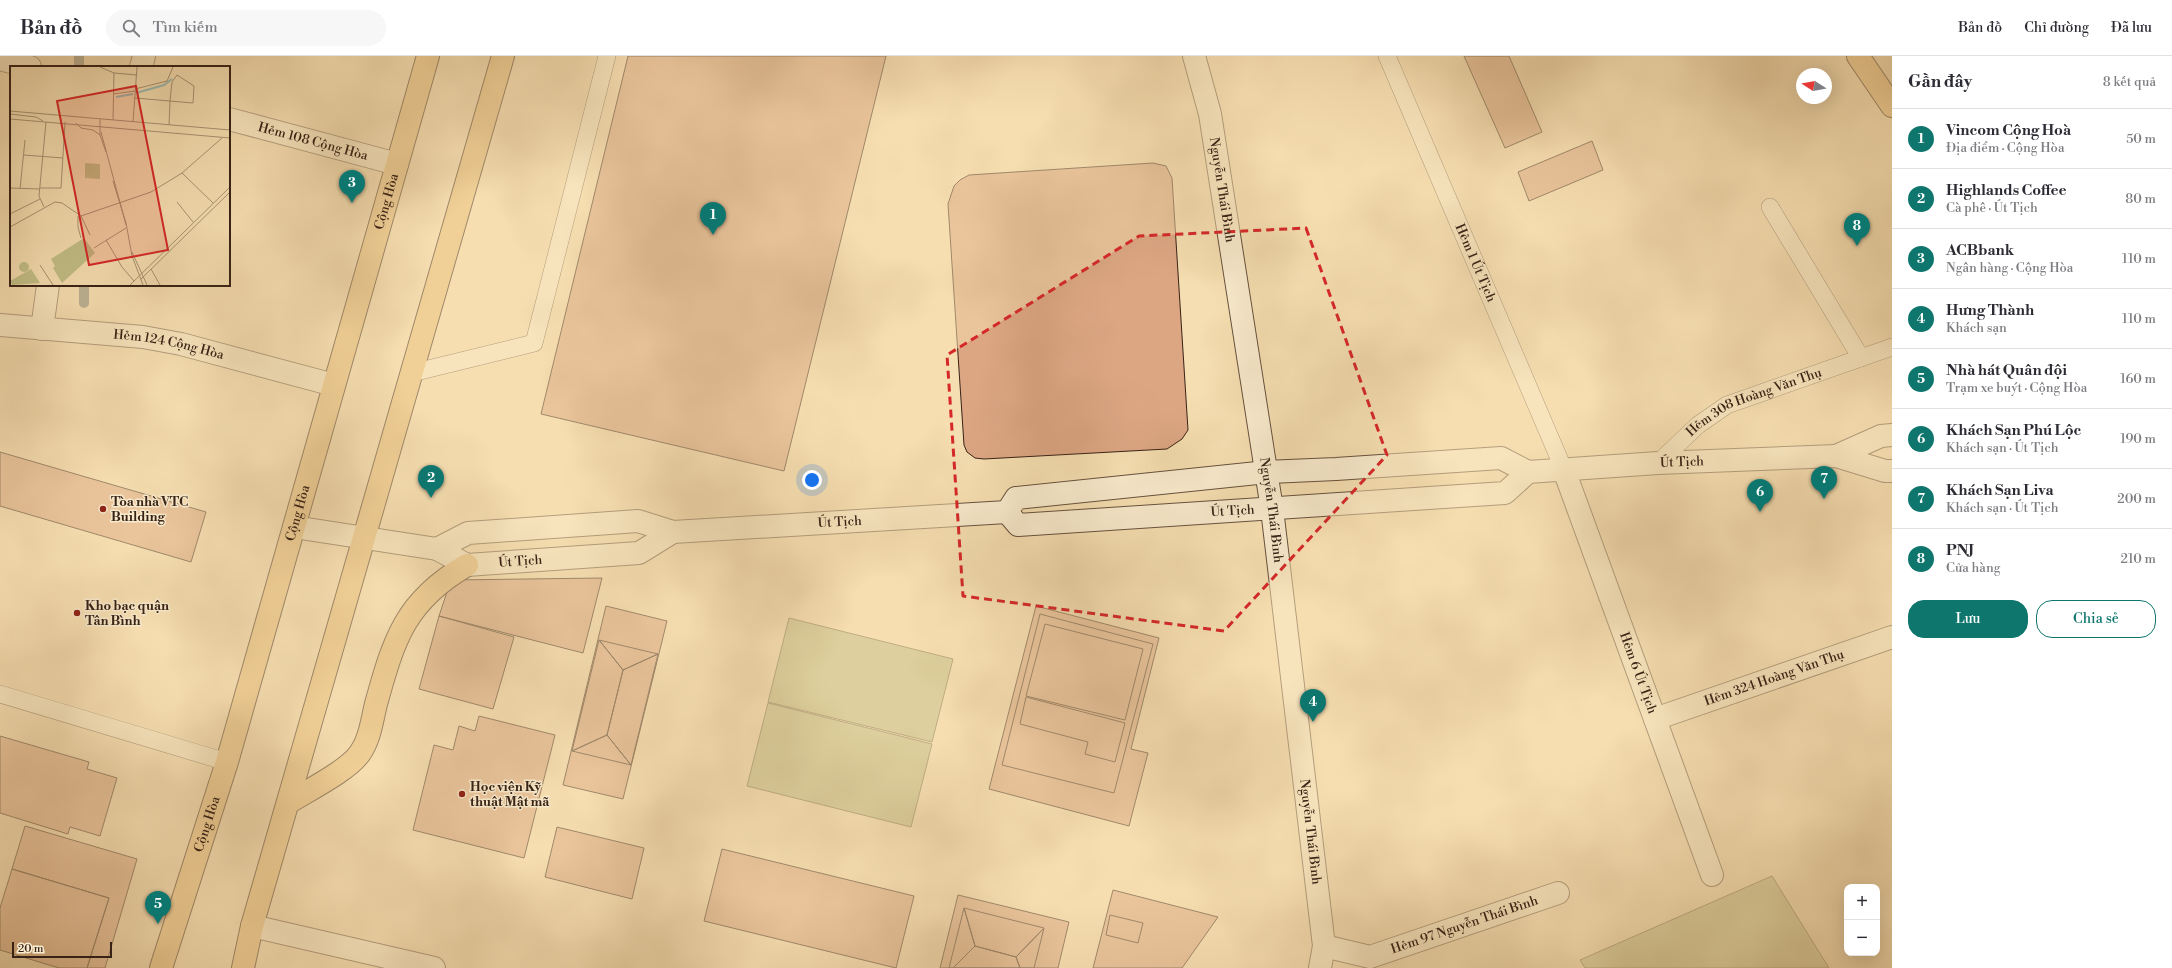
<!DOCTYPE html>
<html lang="vi">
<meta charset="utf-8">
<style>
:root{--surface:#fff;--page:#f7f7f7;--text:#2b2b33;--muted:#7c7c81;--line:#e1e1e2;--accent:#0f766e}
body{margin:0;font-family:"Libre Bodoni",serif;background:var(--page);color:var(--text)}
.controls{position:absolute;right:12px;bottom:12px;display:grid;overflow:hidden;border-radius:8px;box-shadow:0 4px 16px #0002}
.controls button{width:36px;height:36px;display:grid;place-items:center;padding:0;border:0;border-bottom:1px solid var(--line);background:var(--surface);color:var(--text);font:20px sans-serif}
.compass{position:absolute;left:1796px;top:12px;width:36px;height:36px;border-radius:50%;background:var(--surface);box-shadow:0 4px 16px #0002;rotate:281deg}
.scale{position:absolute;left:12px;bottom:10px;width:100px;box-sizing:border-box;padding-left:4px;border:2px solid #382216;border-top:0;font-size:11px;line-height:14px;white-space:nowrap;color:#382216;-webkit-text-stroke:3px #f8eacc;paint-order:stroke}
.you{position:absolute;left:812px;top:424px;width:14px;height:14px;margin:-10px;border:3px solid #fff;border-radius:50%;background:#1a73e8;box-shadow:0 0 0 6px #1a73e833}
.badge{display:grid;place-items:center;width:26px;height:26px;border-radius:50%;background:var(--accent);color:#fff;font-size:13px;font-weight:700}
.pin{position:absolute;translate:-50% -33px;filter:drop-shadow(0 1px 2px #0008)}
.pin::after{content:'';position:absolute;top:21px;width:14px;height:12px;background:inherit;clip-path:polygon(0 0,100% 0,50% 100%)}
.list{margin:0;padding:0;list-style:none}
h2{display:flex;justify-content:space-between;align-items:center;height:52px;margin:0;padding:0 16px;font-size:17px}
h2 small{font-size:13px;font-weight:400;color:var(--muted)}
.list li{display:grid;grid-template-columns:26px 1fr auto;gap:12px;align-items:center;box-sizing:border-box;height:60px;padding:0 16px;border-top:1px solid var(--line)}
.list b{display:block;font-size:15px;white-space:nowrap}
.list p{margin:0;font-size:13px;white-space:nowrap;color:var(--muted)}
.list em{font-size:13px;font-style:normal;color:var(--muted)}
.actions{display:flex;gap:8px;padding:12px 16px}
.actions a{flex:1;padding:9px 0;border:1px solid var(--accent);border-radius:16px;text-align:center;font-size:14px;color:var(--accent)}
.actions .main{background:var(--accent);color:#fff}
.icon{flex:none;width:22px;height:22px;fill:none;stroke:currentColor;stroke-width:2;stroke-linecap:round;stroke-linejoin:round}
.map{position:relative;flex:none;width:1892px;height:912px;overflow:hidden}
header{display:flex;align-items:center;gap:24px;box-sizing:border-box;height:56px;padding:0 20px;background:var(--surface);border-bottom:1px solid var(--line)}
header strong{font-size:19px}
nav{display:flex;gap:22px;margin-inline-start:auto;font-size:14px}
.search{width:280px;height:36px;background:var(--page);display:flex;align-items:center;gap:10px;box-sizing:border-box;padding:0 14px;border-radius:22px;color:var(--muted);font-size:15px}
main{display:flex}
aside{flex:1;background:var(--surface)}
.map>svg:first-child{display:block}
</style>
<header>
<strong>Bản đồ</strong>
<div class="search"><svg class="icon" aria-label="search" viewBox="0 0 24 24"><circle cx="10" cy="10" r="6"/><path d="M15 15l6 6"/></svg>Tìm kiếm</div>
<nav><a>Bản đồ</a><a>Chỉ đường</a><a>Đã lưu</a></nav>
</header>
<main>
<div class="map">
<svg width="1892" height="912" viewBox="0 0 1892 912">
<rect width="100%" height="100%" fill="#f5deb1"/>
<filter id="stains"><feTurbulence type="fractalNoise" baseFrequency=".005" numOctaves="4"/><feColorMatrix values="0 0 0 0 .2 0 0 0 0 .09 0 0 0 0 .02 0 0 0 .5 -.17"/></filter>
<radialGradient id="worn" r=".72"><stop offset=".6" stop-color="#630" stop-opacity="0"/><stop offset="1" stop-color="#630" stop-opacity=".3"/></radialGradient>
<path fill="#c2bf87" stroke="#7d704e" d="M789,562L953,603L932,686L768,646Z
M768,647L932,688L911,771L747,730Z
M1772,820L1829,912H1585L1580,904Z"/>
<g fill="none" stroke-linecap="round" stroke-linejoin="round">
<path stroke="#757e74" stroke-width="10" d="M79,0V11
M84,229V247"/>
</g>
<path fill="#dca683" stroke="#382216" d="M628,0H886L784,415L541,358Z
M1464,0H1509L1542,76L1505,92Z
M1592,85L1603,114L1529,145L1518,116Z
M1153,107L1166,110L1172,122L1188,374L1182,383L1167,393L984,403L975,402L967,396L964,389L948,148L954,130L960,124L969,119Z
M0,396L206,456L191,506L0,450Z
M602,522L583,597L439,560L451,524Z
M606,550L667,565L623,743L563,729Z
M1036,550L1159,582L1131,693L1148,697L1129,770L989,733Z
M1040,558L1153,588L1114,737L1002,709Z
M439,560L514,581L493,653L419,633Z
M1045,568L1143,593L1125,664L1026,640Z
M599,584L658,598L623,614Z
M599,584L623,614L607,679L572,695Z
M658,598L631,709L607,679L623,614Z
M1026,641L1125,667L1115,706L1085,698L1088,686L1020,668Z
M479,660L555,679L524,802L413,774L434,689L453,694L459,670L475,675Z
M607,679L631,709L572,695Z
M0,680L89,706L87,713L117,722L100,780L70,771L68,778L0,757Z
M25,770L137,803L105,912H87L109,842L12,813Z
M557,771L644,792L632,843L545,821Z
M722,793L914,840L896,912L704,865Z
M12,813L109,842L87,912H59L0,894V852Z
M1113,834L1218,861L1182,912H1093Z
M958,839L1069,866L1058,912H940Z
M964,852L975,890L953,912H949Z
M964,852L1044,872L1016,901L975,890Z
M1110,859L1143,867L1138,887L1106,879Z
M1044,872L1034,912H1020L1016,901Z
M975,890L1016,901L1020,912H953Z"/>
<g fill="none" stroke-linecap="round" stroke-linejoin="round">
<g stroke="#67513d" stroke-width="18">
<g id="service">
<path id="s1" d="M1387,0L1564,414"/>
<path d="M1770,151L1861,302"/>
<path d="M412,317L534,287L607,0"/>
<path id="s2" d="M1658,407L1698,369L1727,349L1892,291"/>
<path d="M0,638L227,706"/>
</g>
</g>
<g stroke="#67513d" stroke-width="24">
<g id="minor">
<path d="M0,3L30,11"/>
<path d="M141,11L144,0"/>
<path id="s3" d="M229,63L397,108"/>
<path id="s4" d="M0,269L143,281L181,288L334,329"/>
<path d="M42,273L48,229"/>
<path id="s5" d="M1564,414L1712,819"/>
<path id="s6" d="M1655,663L1892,581"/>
<path d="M252,870L434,912"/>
<path id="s7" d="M1324,890L1370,901L1558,837"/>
</g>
</g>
<g stroke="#67513d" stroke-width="24">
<g id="tertiary">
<path id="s8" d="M1194,0L1210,58L1272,453L1324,890L1320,912"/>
<path d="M1836,400L1881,380L1892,379"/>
<path id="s9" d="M1007,456L1016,442L1267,416L1336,413L1501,402L1528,416L1658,407L1836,400L1885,415H1892"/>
<path id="s10" d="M1007,456L1018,469L1505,437L1528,416"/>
<path id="s11" d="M294,471L437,493L467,509L639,497L673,476"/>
<path id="s12" d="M437,493L468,477L638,465L673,476L1007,456"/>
</g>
</g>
<g stroke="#382216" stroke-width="24">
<g id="primary">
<path d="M1858,0L1892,50"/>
<path d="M288,747C307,735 349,714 360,697C370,683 372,664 376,648C394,583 405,545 467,509"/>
<path id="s13" d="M161,912L227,706L428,0"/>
<path d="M243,912L252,870L503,0"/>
</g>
</g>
<use href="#service" stroke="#f8eacc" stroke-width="17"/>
<use href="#minor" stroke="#f8eacc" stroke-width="22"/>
<use href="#tertiary" stroke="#f8eacc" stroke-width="22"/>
<use href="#primary" stroke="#eabf78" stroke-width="22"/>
</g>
<path d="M0 0H1892V912H0ZM1306,172L1387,399L1224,575L963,540L947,299L1139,180Z" fill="#f5deb1" fill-opacity=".55" fill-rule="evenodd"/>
<path fill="none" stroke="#d62828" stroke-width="3" stroke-dasharray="8 5" stroke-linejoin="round" d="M1306,172L1387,399L1224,575L963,540L947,299L1139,180Z"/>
<g fill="#8f2418" stroke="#f8eacc" stroke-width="1.5">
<circle cx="103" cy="453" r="4"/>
<circle cx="77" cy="557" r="4"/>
<circle cx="462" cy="738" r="4"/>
</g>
<g text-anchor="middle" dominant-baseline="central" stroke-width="3" stroke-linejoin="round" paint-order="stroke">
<g font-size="13" fill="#382216" stroke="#f8eacc">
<text stroke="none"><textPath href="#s3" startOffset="87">Hẻm 108 Cộng Hòa</textPath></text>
<text stroke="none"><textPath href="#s8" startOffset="137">Nguyễn Thái Bình</textPath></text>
<text stroke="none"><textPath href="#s13" startOffset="799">Cộng Hòa</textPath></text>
<text stroke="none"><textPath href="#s1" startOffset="225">Hẻm 1 Út Tịch</textPath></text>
<text stroke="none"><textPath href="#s4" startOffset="170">Hẻm 124 Cộng Hòa</textPath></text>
<text stroke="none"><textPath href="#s2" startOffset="116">Hẻm 308 Hoàng Văn Thụ</textPath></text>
<text stroke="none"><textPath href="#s9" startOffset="688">Út Tịch</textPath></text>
<text stroke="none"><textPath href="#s8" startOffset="461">Nguyễn Thái Bình</textPath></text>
<text stroke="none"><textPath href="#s10" startOffset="232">Út Tịch</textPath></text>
<text stroke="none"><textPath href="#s13" startOffset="475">Cộng Hòa</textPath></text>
<text stroke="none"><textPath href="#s12" startOffset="409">Út Tịch</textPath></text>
<text stroke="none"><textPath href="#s11" startOffset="232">Út Tịch</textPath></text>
<text stroke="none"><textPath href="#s5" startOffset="216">Hẻm 6 Út Tịch</textPath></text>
<text stroke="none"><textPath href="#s6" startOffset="126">Hẻm 324 Hoàng Văn Thụ</textPath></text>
<text stroke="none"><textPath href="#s13" startOffset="151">Cộng Hòa</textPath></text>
<text stroke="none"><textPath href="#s8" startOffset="785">Nguyễn Thái Bình</textPath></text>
<text stroke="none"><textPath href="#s7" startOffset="147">Hẻm 97 Nguyễn Thái Bình</textPath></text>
</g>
<g font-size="13" font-weight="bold" fill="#382216" stroke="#f8eacc" text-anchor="start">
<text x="111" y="446">Tòa nhà VTC<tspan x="111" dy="15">Building</tspan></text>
<text x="85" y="550">Kho bạc quận<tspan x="85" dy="15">Tân Bình</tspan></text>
<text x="470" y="731">Học viện Kỹ<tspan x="470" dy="15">thuật Mật mã</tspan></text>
</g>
</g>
<g transform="translate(10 10)">
<rect width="220" height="220" fill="#f5deb1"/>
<path d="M75,97L90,98V113L75,112ZM74,172L85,187L52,217L43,202L45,200L41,193ZM9 201a5 5 0 1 1 10 0a5 5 0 1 1-10 0ZM21,203L30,217L2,219L0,215Z" fill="#c2bf87"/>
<path fill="none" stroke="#9dbbb2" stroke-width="2" d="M126,27L154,19L162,13M106,31L123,28"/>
<path fill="none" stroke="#a99373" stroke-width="1" d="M90,1L104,7L127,9M125,23L157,15L163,1M103,28L125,25M125,32L160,35L183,37L184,20L167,9L162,16L160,35L159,59M0,45L220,64M0,48L26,51L33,55M0,53L220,72M90,53V69L96,86M103,54L104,7M123,56L127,1M66,57L71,62L83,64L90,69M91,66L116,159M14,89L53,92M172,107L203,137M103,115L116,157L122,190L133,219M0,122L30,123M30,122H51L55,56M10,123L15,74M167,136L183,156M34,141L29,130L36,56M0,148L30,133M68,150V161L71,172M71,150L80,169M0,161L45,136L52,137L71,150L141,126L172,107L212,72M96,174L112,201L124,215M84,182L116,162M122,186L137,219M30,199L43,219M141,203L150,219M131,213L220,126M120,219L220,121"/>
<path fill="#d62828" fill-opacity="0.15" stroke="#d62828" stroke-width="2" d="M126,20L158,184L79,199L47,35Z"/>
<rect width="220" height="220" fill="none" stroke="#382216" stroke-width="2"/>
</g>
<rect width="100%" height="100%" filter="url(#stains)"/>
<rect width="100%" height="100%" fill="url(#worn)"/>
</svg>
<div class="controls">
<button>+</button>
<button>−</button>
</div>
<svg class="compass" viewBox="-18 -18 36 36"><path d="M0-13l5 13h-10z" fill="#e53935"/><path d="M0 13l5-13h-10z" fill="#7c7c81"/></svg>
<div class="scale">20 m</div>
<div class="you"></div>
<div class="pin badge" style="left:713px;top:179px">1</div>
<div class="pin badge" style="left:431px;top:442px">2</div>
<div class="pin badge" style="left:352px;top:147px">3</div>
<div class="pin badge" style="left:1313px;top:666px">4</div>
<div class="pin badge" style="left:158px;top:868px">5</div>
<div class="pin badge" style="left:1760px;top:456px">6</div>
<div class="pin badge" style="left:1824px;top:443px">7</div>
<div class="pin badge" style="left:1857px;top:190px">8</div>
</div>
<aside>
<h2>Gần đây<small>8 kết quả</small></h2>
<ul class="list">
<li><span class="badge">1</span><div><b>Vincom Cộng Hoà</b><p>Địa điểm · Cộng Hòa</p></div><em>50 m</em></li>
<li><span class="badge">2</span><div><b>Highlands Coffee</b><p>Cà phê · Út Tịch</p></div><em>80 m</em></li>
<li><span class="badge">3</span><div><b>ACBbank</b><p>Ngân hàng · Cộng Hòa</p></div><em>110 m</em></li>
<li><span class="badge">4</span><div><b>Hưng Thành</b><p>Khách sạn</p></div><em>110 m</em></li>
<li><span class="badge">5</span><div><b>Nhà hát Quân đội</b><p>Trạm xe buýt · Cộng Hòa</p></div><em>160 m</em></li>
<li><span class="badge">6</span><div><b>Khách Sạn Phú Lộc</b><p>Khách sạn · Út Tịch</p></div><em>190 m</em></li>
<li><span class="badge">7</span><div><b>Khách Sạn Liva</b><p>Khách sạn · Út Tịch</p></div><em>200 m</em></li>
<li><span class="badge">8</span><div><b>PNJ</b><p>Cửa hàng</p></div><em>210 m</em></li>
</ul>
<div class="actions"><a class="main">Lưu</a><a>Chia sẻ</a></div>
</aside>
</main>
